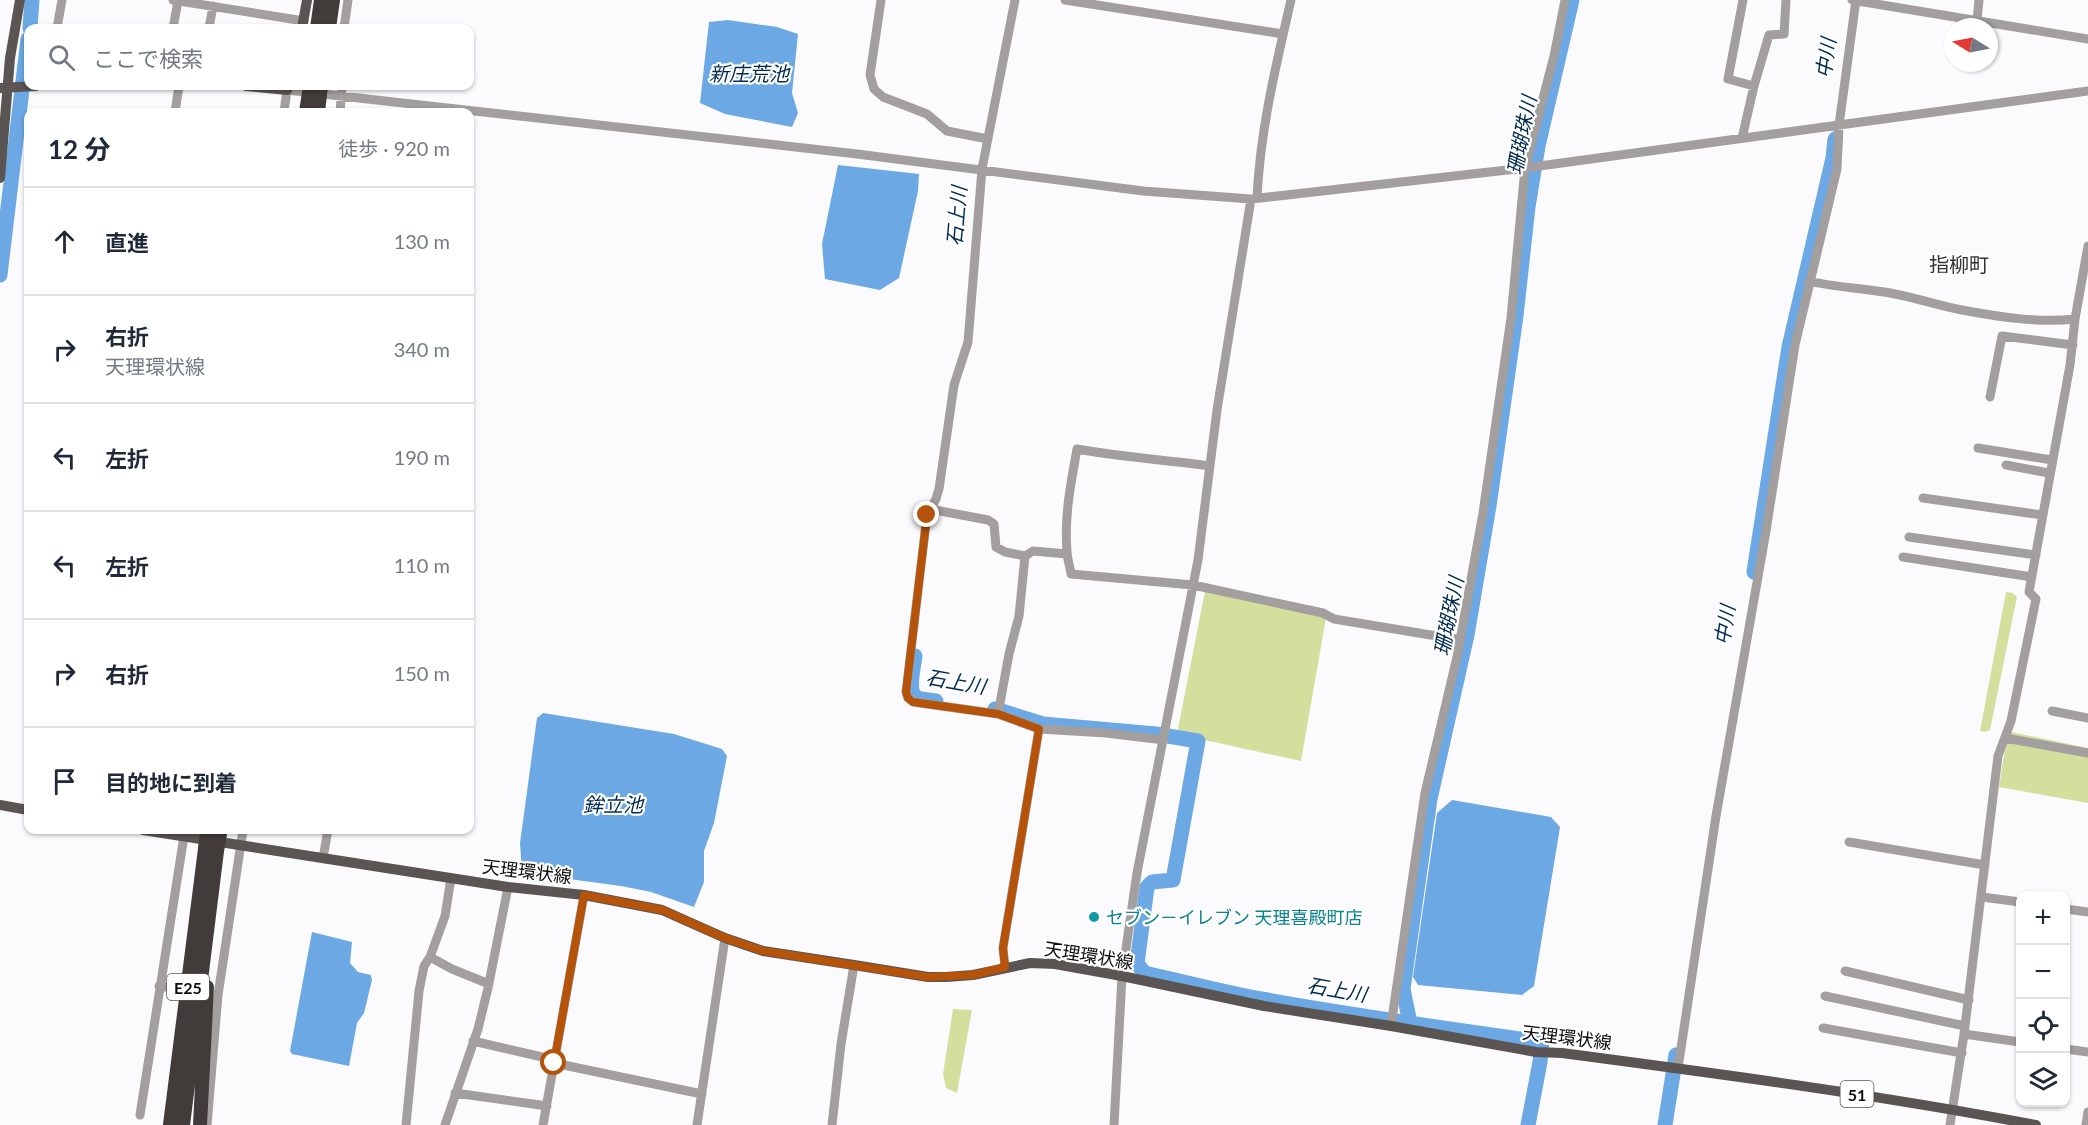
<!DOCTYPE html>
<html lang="ja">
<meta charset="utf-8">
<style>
:root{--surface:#fff;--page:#f2f2f3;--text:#1f2937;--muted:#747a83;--line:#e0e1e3}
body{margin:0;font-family:Lato,"Noto Sans JP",sans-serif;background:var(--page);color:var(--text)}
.controls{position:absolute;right:18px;bottom:18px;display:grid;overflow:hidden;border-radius:12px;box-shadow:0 2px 4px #0004}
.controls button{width:54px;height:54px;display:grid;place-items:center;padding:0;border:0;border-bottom:2px solid var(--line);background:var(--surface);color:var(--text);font:30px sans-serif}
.compass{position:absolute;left:1944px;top:18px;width:54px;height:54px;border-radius:50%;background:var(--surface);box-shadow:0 2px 4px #0004;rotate:280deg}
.stop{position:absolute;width:18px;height:18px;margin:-14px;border:4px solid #b45309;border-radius:50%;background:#fff}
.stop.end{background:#b45309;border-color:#fff;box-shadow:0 2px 6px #0008}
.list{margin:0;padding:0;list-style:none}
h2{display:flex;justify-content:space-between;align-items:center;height:78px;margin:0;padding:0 24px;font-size:26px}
h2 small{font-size:20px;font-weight:400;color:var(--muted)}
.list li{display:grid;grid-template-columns:39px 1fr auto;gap:18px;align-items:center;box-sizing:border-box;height:108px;padding:0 24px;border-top:2px solid var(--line)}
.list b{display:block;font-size:22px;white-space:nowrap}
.list p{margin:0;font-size:20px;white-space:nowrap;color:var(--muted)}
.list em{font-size:20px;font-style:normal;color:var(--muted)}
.icon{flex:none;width:33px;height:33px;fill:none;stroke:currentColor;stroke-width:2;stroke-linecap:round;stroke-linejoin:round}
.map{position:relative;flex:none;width:2088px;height:1125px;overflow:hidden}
.search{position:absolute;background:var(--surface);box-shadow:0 2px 4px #0004;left:24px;top:24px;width:450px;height:66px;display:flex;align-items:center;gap:15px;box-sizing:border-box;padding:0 21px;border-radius:12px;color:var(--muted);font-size:22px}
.panel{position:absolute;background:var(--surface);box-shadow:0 2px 4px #0004;left:24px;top:108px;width:450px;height:726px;border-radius:12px}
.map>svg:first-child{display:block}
</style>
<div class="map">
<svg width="2088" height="1125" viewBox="0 0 2088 1125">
<rect width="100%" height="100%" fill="#fbfbfe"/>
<path fill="#d4df9d" d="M1205,591L1326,618L1301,761L1177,734Z
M2006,592L2013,593L2017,597L1990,730L1985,732L1980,731Z
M2011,732L2088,748V803L1999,787L2004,755Z
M953,1009L972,1010L957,1093L946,1088L943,1074Z"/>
<path fill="#6ca8e4" d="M728,20L777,27L798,34L792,93L798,113L792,127L725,114L700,103L709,22Z
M838,165L919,174L918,191L899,278L880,290L825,279L822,244Z
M543,713L674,734L722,749L727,756L714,823L704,851V882L694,907L651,892L621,886L524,873L522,871L520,843L537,718Z
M1452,800L1551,817L1560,827L1534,986L1522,995L1418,985L1413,977L1437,813Z
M312,932L352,942L350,963L358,972L371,975L372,980L364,1013L357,1023L349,1066L292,1054L290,1051Z"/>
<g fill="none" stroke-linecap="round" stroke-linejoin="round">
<path stroke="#6ca8e4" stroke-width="15" d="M30,28L32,0
M0,275L28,39
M1754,572L1789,347L1833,158L1835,139
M915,656C914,666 907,690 916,697C920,700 930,700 936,701
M995,709L1043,724L1156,734L1198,741L1173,880L1152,882L1147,887L1137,964L1145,973C1184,982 1222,992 1261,999C1355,1016 1448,1029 1542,1042L1540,1062L1528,1125
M1410,1023L1403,989L1430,799L1467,635L1489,506L1516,316L1528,207L1538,146L1572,0
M1665,1125L1676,1055"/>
<path stroke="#a29f9e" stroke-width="9" d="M173,0L304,21
M881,0L870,75L874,89L883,97L927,114L947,131L988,139
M1015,0L982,169L968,342L954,385L939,489L936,499L927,515L906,692L908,698L913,702L998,714L1039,729L1106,733L1164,740
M1065,0L1283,34
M1743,0L1728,79L1754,86
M1852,0L2088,39
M1977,20L1979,0
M57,28L62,0
M173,28L178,1
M209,28L213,6
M344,28L348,0
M175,112L179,86
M284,112L287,90L857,154L1143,191L1251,199L1525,168L2088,91
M340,112L342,86
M1742,138L1754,86L1769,35L1784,34L1786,0
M1257,198C1260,131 1276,65 1291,0
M1809,281C1837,288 1866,288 1895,294C1917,298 1939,306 1962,310C1999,317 2038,323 2075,319
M1990,397L2002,336L2073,345
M1978,448L2052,460
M2006,465L2049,473
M1210,466C1166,460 1121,457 1077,449C1071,483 1064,516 1067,551C1067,559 1070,566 1071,574L1193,585L1323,613L1334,619L1461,640
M1923,498L2042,515
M930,509L988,520L994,524L996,547L1005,552L1025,556L1033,551L1067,554
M1909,537L2036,555
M1903,557L2032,577
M2052,711L2088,718
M998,714L1009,654L1019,616L1025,556
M2005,738L2088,753
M1849,842L1985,865
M323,858L328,830
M1982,897L2020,902
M2066,909L2088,912
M430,957L452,969L489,984
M1005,967L1003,948L1039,729
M1845,971L1969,1000
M159,986L176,988
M1825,996L1965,1026
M1391,1026L1425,793L1457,657L1483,513L1511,318L1525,168L1554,56L1565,0
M1823,1028L1962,1053
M1964,1034L2020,1042
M473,1041L555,1060
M2066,1049L2088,1052
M554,1063L702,1094
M1678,1068L1716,816L1766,531L1795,345L1837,169L1839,125L1856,0
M455,1093L547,1106
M140,1115L185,830
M207,1125L218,995L243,830
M406,1125L419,991L424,966L430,957L445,916L451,878
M445,1125L478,1029L488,988L508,887
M543,1125L584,895
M697,1125L725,938
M832,1125L841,1044L854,965
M1114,1125L1122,976L1137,873L1198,560L1217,410L1251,199
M1950,1125L1964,1034L1998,756L2011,721L2036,599L2029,592L2070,365L2075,319L2088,246
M2086,1125L2088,1112"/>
<path stroke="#5a5553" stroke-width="10" d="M302,28L307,0
M246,86L287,90L288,86
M0,88L36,86
M0,178L10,58L20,0
M0,805L28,810
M143,830L508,887L584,895L662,910L725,938L763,951L854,965L928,977H946L973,975L1030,963L1055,964L1122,976L1264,1006L1391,1026L1536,1052L1562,1053C1721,1074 1879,1095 2036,1125"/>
<path stroke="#413b39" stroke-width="14" d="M317,28L321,0
M329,28L333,0
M170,1125L205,849
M183,1125L217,851
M200,1125L207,987"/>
<path stroke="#413b39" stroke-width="14" d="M306,112L310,86
M318,112L321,86
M205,849L207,832
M217,851L220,834"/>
</g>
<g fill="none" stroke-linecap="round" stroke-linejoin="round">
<path stroke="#b45309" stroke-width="8" d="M554,1063L584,895L662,910L725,938L763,951L928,977L973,975L1005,967L1003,948L1039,729L998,714L913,702L908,698L906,692L927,515"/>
</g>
<circle fill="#0f9aa8" stroke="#fff" stroke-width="2" cx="1094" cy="917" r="6"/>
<g text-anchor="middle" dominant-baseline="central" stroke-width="4.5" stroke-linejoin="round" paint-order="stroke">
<g fill="#fff" stroke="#565657" stroke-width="1.5">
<rect x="167" y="974" width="42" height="26" rx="4.5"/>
<rect x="1840.5" y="1081" width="33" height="26" rx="4.5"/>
</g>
<g font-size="16" font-weight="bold" fill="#0d0d0f">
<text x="188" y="987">E25</text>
<text x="1857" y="1094">51</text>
</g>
<g font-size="18" fill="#0d0d0f" stroke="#fff">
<text transform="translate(527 871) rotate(7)">天理環状線</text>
<text transform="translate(1089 955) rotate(9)">天理環状線</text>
<text transform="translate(1567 1037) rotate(7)">天理環状線</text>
</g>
<g font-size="18" fill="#0d838f" stroke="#fff" text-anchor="start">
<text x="1106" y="917">セブン－イレブン 天理喜殿町店</text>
</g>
<g font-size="20" font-style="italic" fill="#002a50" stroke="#fff">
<text transform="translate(1825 58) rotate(-82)">中川</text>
<text x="749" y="73">新庄荒池</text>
<text transform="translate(1521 135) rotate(-79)">珊瑚珠川</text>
<text transform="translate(956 216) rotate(-85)">石上川</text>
<text transform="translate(1448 616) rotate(-79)">珊瑚珠川</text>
<text transform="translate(1724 625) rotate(-81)">中川</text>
<text transform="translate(956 681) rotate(10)">石上川</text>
<text x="613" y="804">鉾立池</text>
<text transform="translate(1337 989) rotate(10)">石上川</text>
</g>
<g font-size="20" fill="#313237" stroke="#fff">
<text x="1959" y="264">指柳町</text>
</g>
</g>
</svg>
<div class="controls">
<button>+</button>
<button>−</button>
<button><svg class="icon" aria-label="locate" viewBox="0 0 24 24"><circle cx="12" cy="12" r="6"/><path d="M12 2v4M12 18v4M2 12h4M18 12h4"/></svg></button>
<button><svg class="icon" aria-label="layers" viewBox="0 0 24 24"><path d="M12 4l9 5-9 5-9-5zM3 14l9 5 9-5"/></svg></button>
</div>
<svg class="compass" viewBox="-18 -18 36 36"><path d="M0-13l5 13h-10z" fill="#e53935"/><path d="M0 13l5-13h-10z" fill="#747a83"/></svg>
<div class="stop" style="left:554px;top:1063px"></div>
<div class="stop end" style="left:927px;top:515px"></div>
<div class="search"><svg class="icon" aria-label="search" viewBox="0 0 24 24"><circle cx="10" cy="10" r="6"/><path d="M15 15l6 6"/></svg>ここで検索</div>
<section class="panel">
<h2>12 分<small>徒歩 · 920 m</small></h2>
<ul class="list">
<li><svg class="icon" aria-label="ahead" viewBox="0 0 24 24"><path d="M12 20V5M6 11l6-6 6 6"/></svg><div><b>直進</b></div><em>130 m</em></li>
<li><svg class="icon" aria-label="right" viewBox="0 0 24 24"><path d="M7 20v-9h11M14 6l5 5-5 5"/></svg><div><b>右折</b><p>天理環状線</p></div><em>340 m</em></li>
<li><svg class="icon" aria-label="left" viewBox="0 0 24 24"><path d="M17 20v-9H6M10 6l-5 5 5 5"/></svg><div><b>左折</b></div><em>190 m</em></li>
<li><svg class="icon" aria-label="left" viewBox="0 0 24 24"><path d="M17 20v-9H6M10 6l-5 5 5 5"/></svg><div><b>左折</b></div><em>110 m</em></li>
<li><svg class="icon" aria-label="right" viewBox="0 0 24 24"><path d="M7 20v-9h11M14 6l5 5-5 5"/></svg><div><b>右折</b></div><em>150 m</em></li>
<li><svg class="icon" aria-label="arrive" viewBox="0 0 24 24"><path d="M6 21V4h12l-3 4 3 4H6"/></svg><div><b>目的地に到着</b></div></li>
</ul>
</section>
</div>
